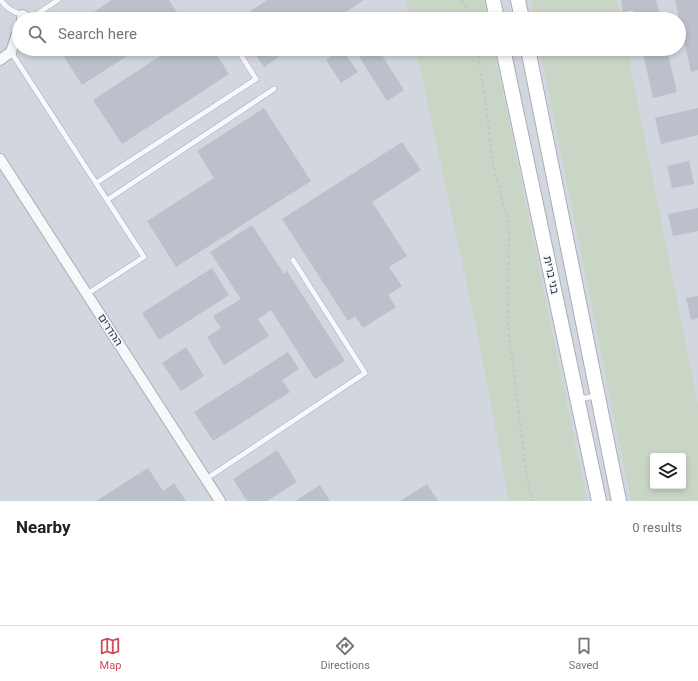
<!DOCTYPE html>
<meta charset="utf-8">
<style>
:root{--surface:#fff;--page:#f6f6f6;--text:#202124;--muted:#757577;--line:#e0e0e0;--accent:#d1495b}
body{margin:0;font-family:Roboto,"Noto Sans Hebrew",sans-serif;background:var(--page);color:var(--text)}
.controls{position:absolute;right:12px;bottom:12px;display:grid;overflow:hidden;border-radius:4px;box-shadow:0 2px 6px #0003}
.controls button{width:36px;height:36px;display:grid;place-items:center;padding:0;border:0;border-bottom:1px solid var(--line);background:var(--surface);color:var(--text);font:20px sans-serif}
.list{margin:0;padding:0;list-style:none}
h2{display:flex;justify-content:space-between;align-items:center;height:52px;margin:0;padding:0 16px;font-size:17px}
h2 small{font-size:13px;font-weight:400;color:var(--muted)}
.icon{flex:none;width:22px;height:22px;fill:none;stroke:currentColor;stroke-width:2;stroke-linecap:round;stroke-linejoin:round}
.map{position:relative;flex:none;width:698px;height:501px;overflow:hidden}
.search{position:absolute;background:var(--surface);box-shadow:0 2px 6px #0003;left:12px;right:12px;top:12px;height:44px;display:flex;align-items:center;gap:10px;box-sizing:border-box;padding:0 14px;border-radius:22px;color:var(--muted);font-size:15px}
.sheet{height:124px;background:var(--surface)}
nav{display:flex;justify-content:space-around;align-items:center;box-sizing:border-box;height:56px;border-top:1px solid var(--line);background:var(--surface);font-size:11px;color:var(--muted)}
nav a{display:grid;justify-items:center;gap:2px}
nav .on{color:var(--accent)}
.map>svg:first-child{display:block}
</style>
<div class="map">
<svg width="698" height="501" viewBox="0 0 698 501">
<rect width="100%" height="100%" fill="#e4e7ec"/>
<path fill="#d2d6de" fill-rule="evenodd" d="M0,0H698V501H0ZM19,19H679V49H19ZM653,456H683V486H653Z"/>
<path fill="#c9d6c5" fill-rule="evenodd" d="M405,0H484L488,19H409Z
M531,0H615L618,5L621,19H534Z
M416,49H494L587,501H509L479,341Z
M540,49H627L698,404V501H631ZM653,456H683V486H653Z"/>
<path fill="#bbc0ca" d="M112,0H169L181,19H83Z
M267,0H364L335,19H239Z
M621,0H656L661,19H635L633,10L623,12Z
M675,0H698V70L691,72Z
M59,49H138L82,85Z
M171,49H213L229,74L122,144L93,100Z
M252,49H290L264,67Z
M342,49L358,72L341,83L326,60Z
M364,49H378L404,90L387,101L357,53Z
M642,49H667L677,92L653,98Z
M264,108L311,181L176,267L147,221L214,178L197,151Z
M698,108V135L661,144L655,118Z
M402,142L421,170L372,202L407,256L389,267L402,286L388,295L396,307L363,328L355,316L348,321L282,219Z
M689,161L694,184L672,188L667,166Z
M698,208V231L673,236L668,214Z
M252,225L284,274L287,271L345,361L315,379L271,310L258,319L269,336L224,365L207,337L221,328L213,316L241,299L210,252Z
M212,268L229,295L159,340L142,313Z
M698,296V318L691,320L686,298Z
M186,347L204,376L181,391L162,363Z
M288,352L299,369L282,380L290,392L213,441L194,412Z
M277,450L297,482L267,501H247L233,479Z
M148,468L163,491L174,483L186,501H96Z
M427,484L438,501H400Z
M320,485L330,501H295Z"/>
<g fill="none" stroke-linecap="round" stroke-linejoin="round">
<g stroke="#a9aeb7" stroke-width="6">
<path id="service" d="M1,0C9,12 20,15 34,16L58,0
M11,52L144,257L87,294
M96,183L256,79L237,49
M107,200L274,89
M579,399L596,396
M206,479L365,373L293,260"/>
</g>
<g stroke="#a9aeb7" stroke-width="12">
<path id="minor" d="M22,19L23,15
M0,60L11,52L19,28
M0,159L220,501"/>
</g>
<g stroke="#a9aeb7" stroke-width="16">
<path id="secondary" d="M493,0L497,19
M518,0L522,19
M503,49L599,501
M528,49L619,501"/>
</g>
<path stroke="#c2c5cb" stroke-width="2" stroke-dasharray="3 3" stroke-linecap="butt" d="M462,0L472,19
M477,49L488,119L490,145L495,174L506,213L509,230L508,327L527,479L532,501"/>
<use href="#service" stroke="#f7f8fa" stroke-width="5"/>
<use href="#minor" stroke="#f7f8fa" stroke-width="10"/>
<use href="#secondary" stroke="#fff" stroke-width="14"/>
</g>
<g text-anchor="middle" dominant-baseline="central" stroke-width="3.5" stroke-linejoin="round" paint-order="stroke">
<g font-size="11" fill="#2b3445" stroke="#f4f6f9">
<text transform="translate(551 275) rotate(78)">בני ברית</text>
<text transform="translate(110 330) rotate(57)">ההדרים</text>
</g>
</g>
</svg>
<div class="controls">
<button><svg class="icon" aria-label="layers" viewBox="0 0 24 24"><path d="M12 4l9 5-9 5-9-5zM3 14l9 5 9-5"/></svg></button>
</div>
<div class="search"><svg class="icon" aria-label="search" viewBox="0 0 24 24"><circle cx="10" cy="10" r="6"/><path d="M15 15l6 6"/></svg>Search here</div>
</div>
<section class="sheet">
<h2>Nearby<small>0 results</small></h2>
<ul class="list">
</ul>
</section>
<nav>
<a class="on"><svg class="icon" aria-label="map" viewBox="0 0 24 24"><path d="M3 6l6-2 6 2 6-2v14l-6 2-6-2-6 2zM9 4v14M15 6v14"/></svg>Map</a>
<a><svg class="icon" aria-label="directions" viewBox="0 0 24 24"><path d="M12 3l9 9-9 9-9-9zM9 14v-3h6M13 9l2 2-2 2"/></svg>Directions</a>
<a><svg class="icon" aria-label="saved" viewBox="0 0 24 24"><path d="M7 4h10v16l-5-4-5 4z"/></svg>Saved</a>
</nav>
